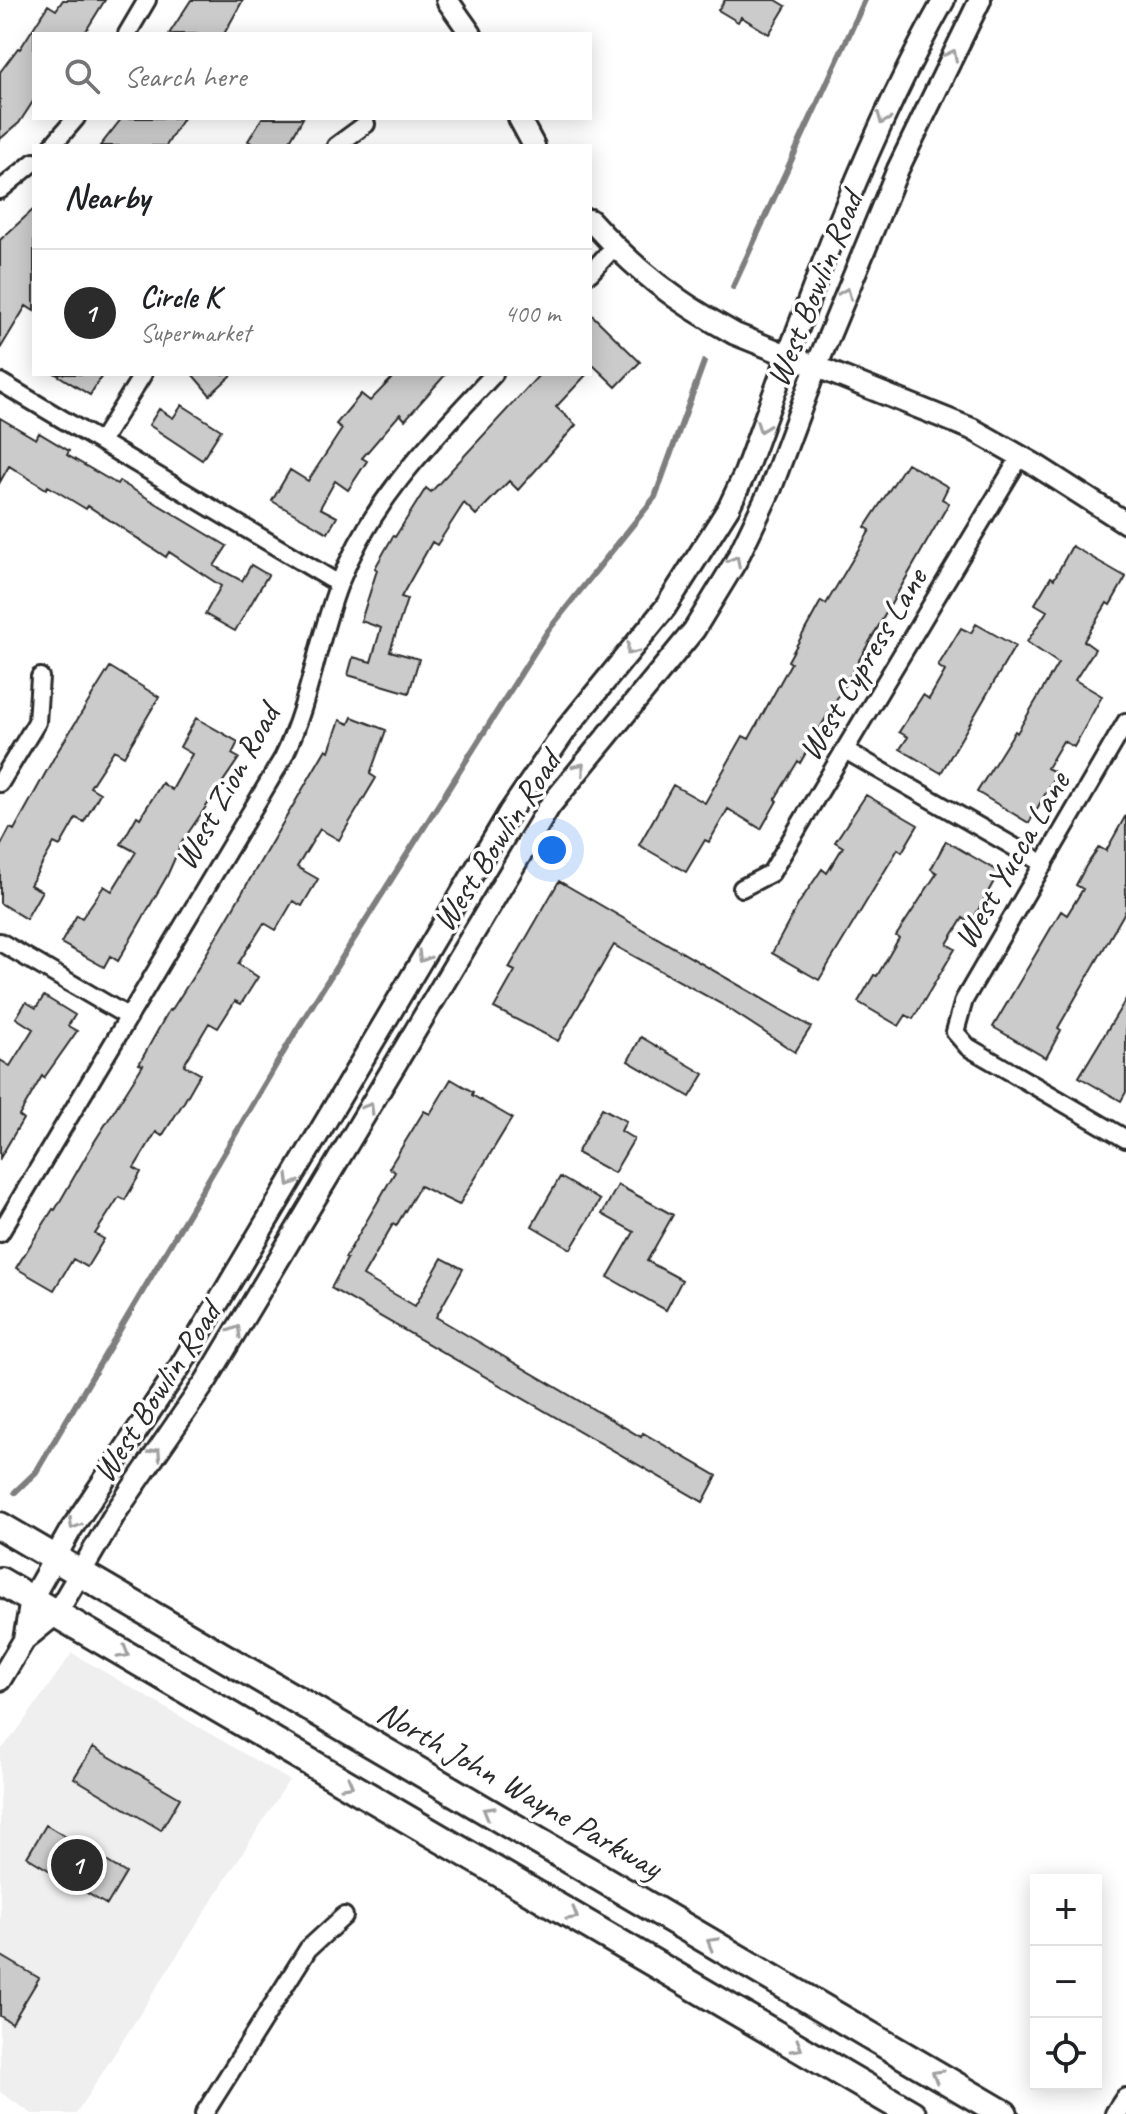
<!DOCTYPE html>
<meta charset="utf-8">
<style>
:root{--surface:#fff;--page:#f6f6f6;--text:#202124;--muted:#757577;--line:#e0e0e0;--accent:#2b2b2b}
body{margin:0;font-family:Caveat,sans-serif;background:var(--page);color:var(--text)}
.controls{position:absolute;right:24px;bottom:24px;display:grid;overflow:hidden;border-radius:0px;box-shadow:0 4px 20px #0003}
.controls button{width:72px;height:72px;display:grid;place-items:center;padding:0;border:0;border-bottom:2px solid var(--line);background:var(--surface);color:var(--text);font:40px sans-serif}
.you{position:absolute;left:552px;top:850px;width:28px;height:28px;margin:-20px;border:6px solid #fff;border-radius:50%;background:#1a73e8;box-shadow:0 0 0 12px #1a73e833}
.badge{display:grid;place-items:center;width:52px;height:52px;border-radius:50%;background:var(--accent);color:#fff;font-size:26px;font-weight:700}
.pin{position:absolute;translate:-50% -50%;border:4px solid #fff;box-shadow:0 2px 8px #0006}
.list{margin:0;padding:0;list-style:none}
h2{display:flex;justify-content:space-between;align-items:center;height:104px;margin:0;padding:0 32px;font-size:34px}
h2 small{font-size:26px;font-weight:400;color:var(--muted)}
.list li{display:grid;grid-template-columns:52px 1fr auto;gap:24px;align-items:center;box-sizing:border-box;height:128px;padding:0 32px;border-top:2px solid var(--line)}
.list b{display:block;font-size:30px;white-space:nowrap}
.list p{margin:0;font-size:26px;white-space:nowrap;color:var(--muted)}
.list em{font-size:26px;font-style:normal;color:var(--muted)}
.icon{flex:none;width:44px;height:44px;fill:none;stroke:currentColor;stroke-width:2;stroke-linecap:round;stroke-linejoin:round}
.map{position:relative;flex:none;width:1126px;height:2114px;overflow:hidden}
.search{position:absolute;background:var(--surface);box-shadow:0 4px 20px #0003;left:32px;top:32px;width:560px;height:88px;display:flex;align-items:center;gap:20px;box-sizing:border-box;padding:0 28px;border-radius:0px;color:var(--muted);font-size:30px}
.panel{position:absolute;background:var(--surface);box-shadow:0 4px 20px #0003;left:32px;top:144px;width:560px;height:232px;border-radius:0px}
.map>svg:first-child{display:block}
</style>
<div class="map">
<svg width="1126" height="2114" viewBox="0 0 1126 2114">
<rect width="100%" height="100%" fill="#fff"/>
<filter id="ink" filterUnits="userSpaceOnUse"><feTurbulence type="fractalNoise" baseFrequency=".0125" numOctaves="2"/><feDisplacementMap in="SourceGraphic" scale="16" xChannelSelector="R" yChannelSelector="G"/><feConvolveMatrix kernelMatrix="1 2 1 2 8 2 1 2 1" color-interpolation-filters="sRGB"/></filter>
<g filter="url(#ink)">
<path fill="#efefef" d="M72,1653L289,1780L76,2114H32L0,2092V1751L17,1731Z"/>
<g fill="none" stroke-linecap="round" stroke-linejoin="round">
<path stroke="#7e7e7e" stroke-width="6" d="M733,287L865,0
M15,1492L36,1472L296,1031L547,632L655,497L704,362"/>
</g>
<path fill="#cbcbcb" stroke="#2b2b2b" stroke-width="2" d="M63,0H105L84,34H34V100L19,123L0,139V72L18,48L20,49L48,5L56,10Z
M191,0H243L224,34H169Z
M725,0H776L786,6L769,34L741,17L738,22L718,10Z
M122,118H183L166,146H100Z
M262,118H303L287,146H257L248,141Z
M34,209V311L26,306L0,349V240Z
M590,313L640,362L616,387L590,362Z
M56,374H103L90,395Z
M192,374H233L210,395Z
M396,374H446L405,420L400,414L362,458L367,461L348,490L335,481L320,508L337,517L328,533L272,501L290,470L308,481L342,429L336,424L361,394L370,401Z
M540,374H587L556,407L576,425L518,490L509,481L476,515L464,503L437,545L432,542L401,597L407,599L390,651L419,659L409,693L348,675L353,657L371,662L381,628L361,621L377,570L375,568L393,536L395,537L426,488L431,492Z
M182,405L221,430L202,460L149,425L159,409L173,418Z
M0,418L36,439L39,433L69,451L67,455L117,484L119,481L227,546L214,566L242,581L251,565L268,575L235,631L205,614L221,586L169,552L166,557L88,506L86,509L48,486L46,489L9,466L0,482Z
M907,463L948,487L942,499L949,503L800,763L798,761L775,799L777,801L761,829L728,809L709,842L705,840L686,872L639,845L673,785L705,803L743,736L749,739L791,663L788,661L821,601L826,604L870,530L865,527Z
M1072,546L1126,577L1110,605L1107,603L1084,641L1095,649L1075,680L1102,696L1074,747L1063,741L1047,768L1057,773L1029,823L977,792L1015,731L1017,733L1058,663L1027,642L1047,611L1035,604L1051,577L1054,579Z
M976,624L1015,646L941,773L900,749L908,737L899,732L923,695L929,699L945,671L938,666L961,628L971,633Z
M110,667L159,697L124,756L114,750L90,787L100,793L84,822L76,818L60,846L54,843L30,885L42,891L26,919L0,903V847L10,828L14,830L56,754Z
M352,717L386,730L370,774L376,778L339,840L320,829L297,867L318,879L302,906L293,901L276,930L264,923L238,964L258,977L241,1004L235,1001L218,1028L209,1023L184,1065L200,1074L184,1102L162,1136L156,1132L134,1168L141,1172L125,1200L119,1197L95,1234L104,1239L87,1267L73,1259L54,1290L16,1268L53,1209L55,1210L93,1144L143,1065L139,1064L169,1010L171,1011L194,975L326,749L329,751L340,720L349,724Z
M196,718L238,742L232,754L239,758L182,842L167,876L118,961L110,956L104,967L61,943L77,915L82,918L104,886L112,891L136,852L121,844L137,816L140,818L162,783L172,790L192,754L180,747Z
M866,795L918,825L902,852L898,849L819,980L772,953L799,903L822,869L827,873L843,847L835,842Z
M1126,815V910L1058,1028L1061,1030L1046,1058L993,1027L1061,911L1067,915L1083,889L1076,885L1086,866L1099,847L1106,851Z
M946,841L999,872L971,923L963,918L947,944L955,949L913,1019L906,1015L899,1026L858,1002L874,975L877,976L899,938L896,936L937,873L931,869Z
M559,881L811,1027L795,1052L723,1005L614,945L558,1041L494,1008L515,971L509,968Z
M44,996L75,1015L68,1026L77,1031L44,1078L42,1076L19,1116L23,1119L0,1158V1060L10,1066L33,1029L16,1018L26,1002L36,1008Z
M1126,999V1092L1121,1101L1079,1077Z
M641,1037L704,1074L690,1097L628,1061Z
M451,1079L473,1092L472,1095L512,1118L459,1205L420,1186L396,1226L393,1224L363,1276L415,1306L442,1258L463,1269L436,1317L641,1437L643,1433L717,1476L703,1502L331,1288L347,1259L345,1258L395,1172L389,1168L424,1111L430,1114Z
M602,1108L626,1121L621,1131L634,1139L614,1173L577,1153Z
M560,1177L600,1200L571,1249L532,1226Z
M618,1185L673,1215L647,1261L682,1280L666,1310L608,1277L634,1232L602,1214Z
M93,1747L180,1798L161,1830L74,1778Z
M46,1825L126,1873L107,1905L27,1857Z
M0,1955L39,1978L12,2023L0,2016Z"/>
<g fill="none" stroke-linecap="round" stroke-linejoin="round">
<g stroke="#2b2b2b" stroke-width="22">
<path id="minor" d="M127,34L147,0
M52,146L76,118
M336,146L366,124
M0,190L34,162
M590,273L614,247
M0,382L339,584
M101,441L143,374
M1126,722L964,1000L955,1032L968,1047L1126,1139
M845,750L1044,864
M0,783L37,722L40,677
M742,888L771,873L1020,457
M0,942L127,1016
M0,1233L283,758C310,702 317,641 339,584C372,499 433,439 494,374
M204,2114L308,1949L344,1916"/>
</g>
<g stroke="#2b2b2b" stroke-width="26">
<path id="tertiary" d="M447,0L471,34
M519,118L534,146
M590,220C636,271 675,301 735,334L972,429L1034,464L1126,523
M24,1640L31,1600L70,1531L181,1365L509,813L567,728L665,608L729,507L745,473C804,312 860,149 944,0
M0,1680L24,1640L56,1614L116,1512L206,1381L549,807L694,630L736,561L771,488L817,365L898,169L980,0
M1116,2114L1126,2099"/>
</g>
<g stroke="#2b2b2b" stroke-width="32">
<path id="trunk" d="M0,1526L1004,2114
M0,1581L912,2114"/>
</g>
<use href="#minor" stroke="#fff" stroke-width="16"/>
<use href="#tertiary" stroke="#fff" stroke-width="20"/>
<use href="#trunk" stroke="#fff" stroke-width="26"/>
</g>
<defs><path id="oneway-chevron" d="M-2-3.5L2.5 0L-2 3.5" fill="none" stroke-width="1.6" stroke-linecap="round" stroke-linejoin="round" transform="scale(2)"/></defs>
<g stroke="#a0a0a0">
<use href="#oneway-chevron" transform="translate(952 55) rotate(-63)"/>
<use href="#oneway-chevron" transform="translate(883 119) rotate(113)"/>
<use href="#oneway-chevron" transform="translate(846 293) rotate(-68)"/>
<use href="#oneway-chevron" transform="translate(762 427) rotate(110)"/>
<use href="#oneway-chevron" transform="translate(735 561) rotate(-62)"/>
<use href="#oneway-chevron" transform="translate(631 650) rotate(129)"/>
<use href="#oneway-chevron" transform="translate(580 768) rotate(-51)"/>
<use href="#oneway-chevron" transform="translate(423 957) rotate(121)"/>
<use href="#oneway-chevron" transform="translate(369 1108) rotate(-59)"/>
<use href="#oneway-chevron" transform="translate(291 1181) rotate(121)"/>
<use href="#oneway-chevron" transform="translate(236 1331) rotate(-59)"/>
<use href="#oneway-chevron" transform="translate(156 1453) rotate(-56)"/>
<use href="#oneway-chevron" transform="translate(74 1524) rotate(121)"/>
<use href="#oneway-chevron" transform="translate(124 1653) rotate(30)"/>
<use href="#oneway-chevron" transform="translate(348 1784) rotate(30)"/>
<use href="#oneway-chevron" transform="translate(488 1812) rotate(-150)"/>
<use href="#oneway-chevron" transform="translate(573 1915) rotate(30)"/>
<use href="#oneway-chevron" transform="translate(712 1943) rotate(-150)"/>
<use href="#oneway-chevron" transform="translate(797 2047) rotate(30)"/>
<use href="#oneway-chevron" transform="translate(937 2075) rotate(-150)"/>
</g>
</g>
<g text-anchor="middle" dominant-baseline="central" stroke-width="7" stroke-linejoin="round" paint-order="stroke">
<g font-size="34" fill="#2b2b2b" stroke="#fff">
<text transform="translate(814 289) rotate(-68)">West Bowlin Road</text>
<text transform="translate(862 664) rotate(-59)">West Cypress Lane</text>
<text transform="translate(226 787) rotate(-61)">West Zion Road</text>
<text transform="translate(496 841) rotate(-57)">West Bowlin Road</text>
<text transform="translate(1011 860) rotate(-60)">West Yucca Lane</text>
<text transform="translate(156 1392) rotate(-57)">West Bowlin Road</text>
<text transform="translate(520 1789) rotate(30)">North John Wayne Parkway</text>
</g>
</g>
</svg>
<div class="controls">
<button>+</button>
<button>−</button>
<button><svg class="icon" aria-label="locate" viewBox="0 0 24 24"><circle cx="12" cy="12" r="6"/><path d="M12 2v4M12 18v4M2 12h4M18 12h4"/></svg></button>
</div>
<div class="you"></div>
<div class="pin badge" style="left:77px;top:1865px">1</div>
<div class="search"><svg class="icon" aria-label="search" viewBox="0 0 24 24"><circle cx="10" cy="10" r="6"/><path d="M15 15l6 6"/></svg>Search here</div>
<section class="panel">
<h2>Nearby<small></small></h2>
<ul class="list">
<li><span class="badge">1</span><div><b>Circle K</b><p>Supermarket</p></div><em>400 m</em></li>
</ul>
</section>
</div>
